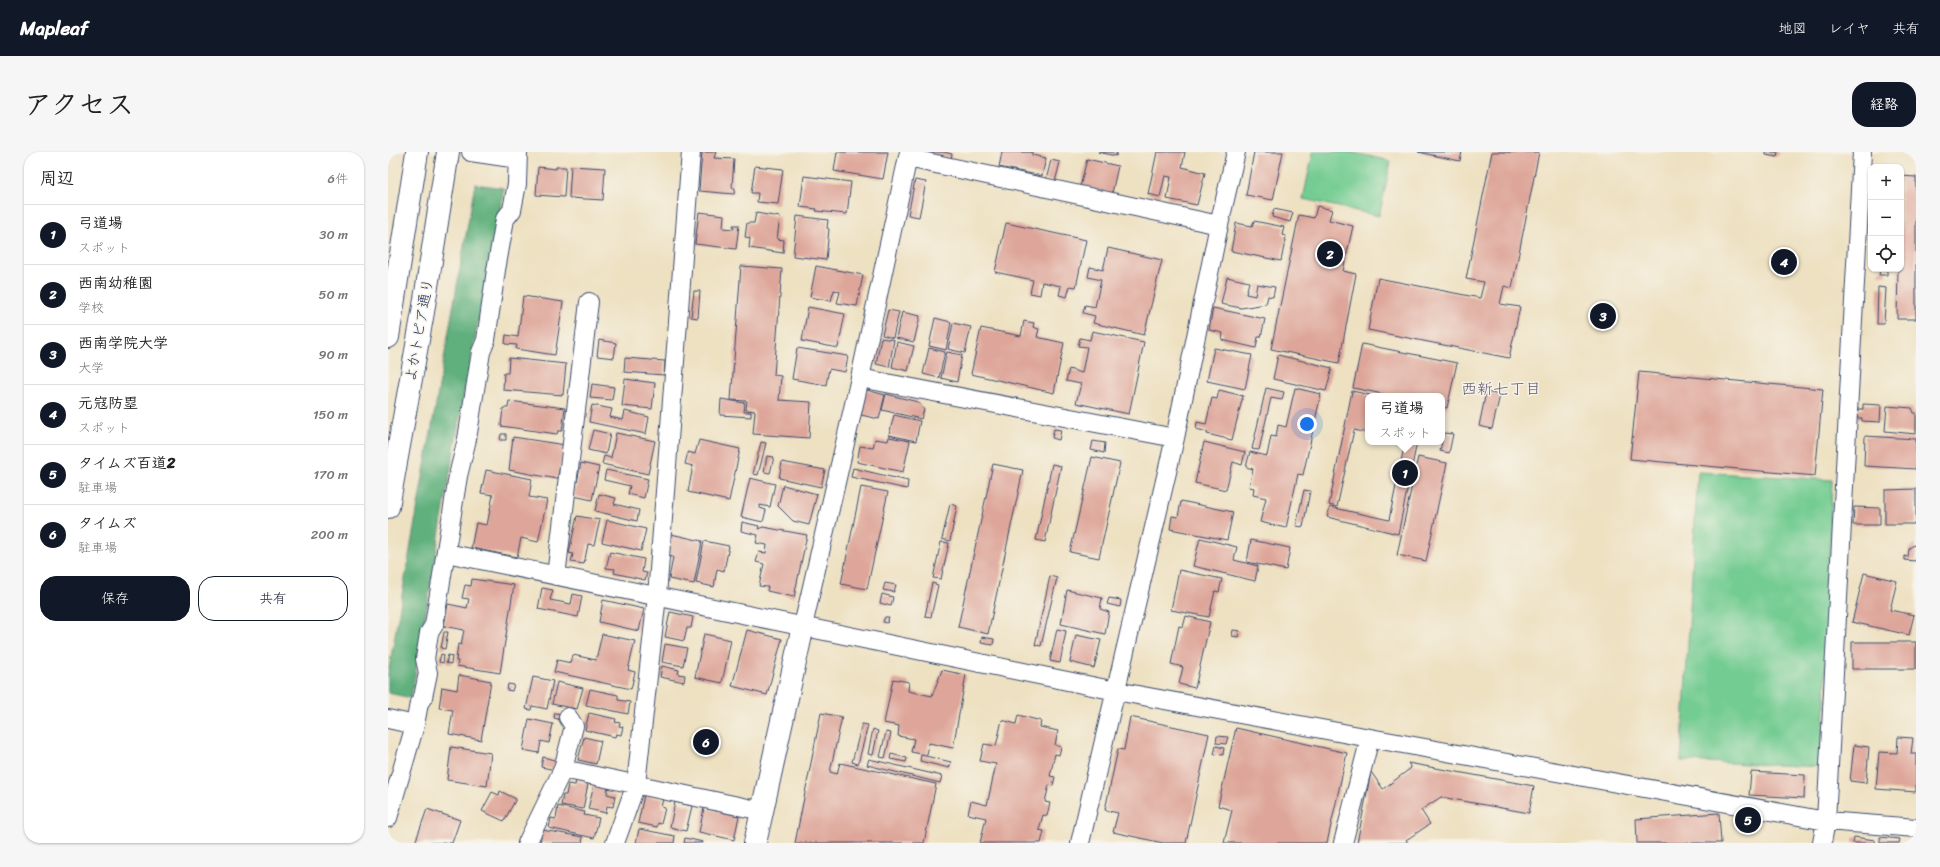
<!DOCTYPE html>
<html lang="ja">
<meta charset="utf-8">
<style>
:root{--surface:#fff;--page:#f6f6f6;--text:#222;--muted:#767676;--line:#e0e0e0;--accent:#111827}
body{margin:0;font-family:Sriracha,"Klee One",sans-serif;background:var(--page);color:var(--text)}
.controls{position:absolute;right:12px;top:12px;display:grid;overflow:hidden;border-radius:8px;box-shadow:0 1px 3px #0004}
.controls button{width:36px;height:36px;display:grid;place-items:center;padding:0;border:0;border-bottom:1px solid var(--line);background:var(--surface);color:var(--text);font:20px sans-serif}
.you{position:absolute;left:919px;top:272px;width:14px;height:14px;margin:-10px;border:3px solid #fff;border-radius:50%;background:#1a73e8;box-shadow:0 0 0 6px #1a73e833}
.badge{display:grid;place-items:center;width:26px;height:26px;border-radius:50%;background:var(--accent);color:#fff;font-size:13px;font-weight:700}
.pin{position:absolute;translate:-50% -50%;border:2px solid #fff;box-shadow:0 1px 4px #0006}
.popup{position:absolute;left:977px;top:241px;width:80px;height:52px;box-sizing:border-box;display:grid;place-content:center;border-radius:8px;background:var(--surface);filter:drop-shadow(0 1px 3px #0005);font-size:13px;white-space:nowrap;color:var(--muted)}
.popup b{font-size:15px;color:var(--text)}
.popup::after{content:'';position:absolute;left:50%;top:100%;margin-left:-8px;border:8px solid transparent;border-top-color:var(--surface)}
.list{margin:0;padding:0;list-style:none}
h2{display:flex;justify-content:space-between;align-items:center;height:52px;margin:0;padding:0 16px;font-size:17px}
h2 small{font-size:13px;font-weight:400;color:var(--muted)}
.list li{display:grid;grid-template-columns:26px 1fr auto;gap:12px;align-items:center;box-sizing:border-box;height:60px;padding:0 16px;border-top:1px solid var(--line)}
.list b{display:block;font-size:15px;white-space:nowrap}
.list p{margin:0;font-size:13px;white-space:nowrap;color:var(--muted)}
.list em{font-size:13px;font-style:normal;color:var(--muted)}
.actions{display:flex;gap:8px;padding:12px 16px}
.actions a{flex:1;padding:9px 0;border:1px solid var(--accent);border-radius:16px;text-align:center;font-size:14px;color:var(--accent)}
.actions .main{background:var(--accent);color:#fff}
.icon{flex:none;width:22px;height:22px;fill:none;stroke:currentColor;stroke-width:2;stroke-linecap:round;stroke-linejoin:round}
.map{position:relative;flex:none;width:1528px;height:691px;overflow:hidden;border-radius:16px}
header{display:flex;align-items:center;gap:24px;box-sizing:border-box;height:56px;padding:0 20px;background:var(--accent);color:#fff}
header strong{font-size:19px}
nav{display:flex;gap:22px;margin-inline-start:auto;font-size:14px}
.intro{display:flex;align-items:center;justify-content:space-between;box-sizing:border-box;height:96px;padding:0 24px}
h1{margin:0;font-size:28px}
.button{padding:10px 18px;border-radius:16px;background:var(--accent);color:#fff;font-size:14px;font-weight:700}
main{display:flex;gap:24px;padding:0 24px}
aside{flex:1;background:var(--surface);border-radius:16px;box-shadow:0 1px 3px #0004}
.map>svg:first-child{display:block}
</style>
<header>
<strong>Mapleaf</strong>
<nav><a>地図</a><a>レイヤ</a><a>共有</a></nav>
</header>
<div class="intro"><h1>アクセス</h1><a class="button">経路</a></div>
<main>
<aside>
<h2>周辺<small>6件</small></h2>
<ul class="list">
<li><span class="badge">1</span><div><b>弓道場</b><p>スポット</p></div><em>30 m</em></li>
<li><span class="badge">2</span><div><b>西南幼稚園</b><p>学校</p></div><em>50 m</em></li>
<li><span class="badge">3</span><div><b>西南学院大学</b><p>大学</p></div><em>90 m</em></li>
<li><span class="badge">4</span><div><b>元寇防塁</b><p>スポット</p></div><em>150 m</em></li>
<li><span class="badge">5</span><div><b>タイムズ百道2</b><p>駐車場</p></div><em>170 m</em></li>
<li><span class="badge">6</span><div><b>タイムズ</b><p>駐車場</p></div><em>200 m</em></li>
</ul>
<div class="actions"><a class="main">保存</a><a>共有</a></div>
</aside>
<div class="map">
<svg width="1528" height="691" viewBox="0 0 1528 691">
<rect width="100%" height="100%" fill="#f7f3e8"/>
<filter id="ink" filterUnits="userSpaceOnUse"><feTurbulence type="fractalNoise" baseFrequency=".025" numOctaves="2"/><feDisplacementMap in="SourceGraphic" scale="8" xChannelSelector="R" yChannelSelector="G"/><feConvolveMatrix kernelMatrix="1 2 1 2 8 2 1 2 1" color-interpolation-filters="sRGB"/></filter>
<filter id="wash" filterUnits="userSpaceOnUse"><feTurbulence type="fractalNoise" baseFrequency=".012" numOctaves="4" result="noise"/><feDisplacementMap in="SourceGraphic" scale="16" xChannelSelector="R" yChannelSelector="G"/><feGaussianBlur stdDeviation="0.9" result="paint"/><feColorMatrix in="noise" values="0 0 0 0 0 0 0 0 0 0 0 0 0 0 0 0 0 1.4 0 .05"/><feComposite in="paint" operator="in"/></filter>
<g filter="url(#wash)">
<rect width="100%" height="100%" fill="#eee1c2"/>
<path fill="#73cc92" stroke="#477e78" d="M925,0H962L1003,9L991,64L915,47Z
M1310,320L1444,328L1435,615L1293,609Z"/>
<path fill="#5eb07c" stroke="#3c706d" d="M87,32L116,36L71,269L23,546L0,541V522Z"/>
<g id="blocks">
<path fill="#dea69a" d="M314,0H328L326,6L346,7L344,36H347L346,42L311,39Z
M449,0H500L495,27L446,19Z
M532,0H556L564,2L563,7Z
M614,0H644V3L658,6L654,24L611,15Z
M710,0H729L728,4Z
M769,0H797L794,15L817,21L809,53L779,47L783,25L777,24L772,45L760,42Z
M866,0H895L885,48L858,43Z
M1030,0H1074L1072,9Z
M1104,0H1151L1124,136L1116,134L1112,152L1132,155L1121,206L980,178L990,126L1092,146L1096,130L1078,127Z
M1378,0H1390L1389,5L1378,3Z
M699,7L730,14L724,41L692,35Z
M663,8L672,10L667,30L658,28Z
M183,14L217,16L215,48L181,46Z
M367,14L395,17L390,52L369,50L370,41H363Z
M150,15L168,17V15H178L176,45L148,43Z
M416,24L463,30L459,62L428,59L429,57L412,55Z
M1513,24L1528,25V167H1509L1510,117H1513Z
M527,28L538,30L531,65L520,63Z
M929,54L944,58L941,68L965,74L955,119L968,122L951,211L883,197L911,63L926,66Z
M886,57L905,61L902,70L884,65Z
M311,60L336,63L335,76L346,77L345,73H351L348,97L307,92Z
M368,61L392,65L389,87L396,88L395,101L361,96L362,86L357,85L359,71H366Z
M409,64L440,68L439,76L441,77L438,108L405,104Z
M866,69L896,75L894,83L898,84L893,109L843,99L848,71L864,74Z
M618,71L698,88L688,135L682,134L679,145L671,143L673,134L654,130L652,143L642,141L645,128L607,120Z
M720,96L774,108L756,183L705,171L707,164L695,161L697,153L707,155L713,128L700,125L702,115L715,118Z
M353,114L394,117L386,223L393,224L391,248L423,250L421,286L365,282L367,259L358,258L359,249L343,248Z
M428,114L475,123L469,154L449,151L452,140L446,138L443,149L422,145Z
M1492,117H1499V123H1491Z
M839,125L861,130L858,142L867,144L869,132L887,135L885,145L880,144L878,152L853,156L833,152Z
M1490,135L1498,136L1496,172H1489Z
M306,139H312L310,166L303,165Z
M135,144L175,150L167,203L128,197L129,193L117,192L118,183L130,185Z
M420,155L457,162L450,196L414,189Z
M825,156L877,167L873,185H870L868,196L834,188L835,181L821,178Z
M500,158L511,160L505,186L494,183Z
M514,160L532,164L526,190L508,186Z
M547,166L563,170L558,198L541,194Z
M636,169L646,171L645,175L651,177L649,185L676,191L666,241L583,222L593,176L633,184Z
M565,171L583,175L577,201L560,197Z
M704,179L756,190L741,262L688,251L693,232L678,229L681,217L694,221L699,195L690,194L692,186L702,188Z
M493,186L506,188L501,215L488,212Z
M211,188L228,191L226,206L209,204Z
M509,190L526,194L520,219L504,215Z
M974,192L1069,211L1059,256L1054,255V244H1005L965,236Z
M409,196L460,204L457,220L441,217L438,233L404,227Z
M541,196L557,200L551,226L535,222Z
M826,196L864,203L857,237L819,229Z
M559,200L574,203L569,230L553,226Z
M890,203L944,216L938,239L885,227Z
M121,206L178,212L175,243L115,238L116,221H120Z
M237,206L277,209L276,223L236,220Z
M1251,220L1435,237L1427,324L1242,307Z
M237,227L267,231L264,257L234,254Z
M204,232L226,235L224,248L202,246Z
M878,236L896,240L894,248L883,246L871,298L864,297Z
M907,236L933,242L915,323L910,322L898,376L872,370L878,346L865,343L866,336L861,335L865,317L858,315L862,300L879,304L883,284L888,285L890,273L898,275Z
M478,238L497,243L491,267L473,263Z
M831,238L855,244L844,288L819,282L820,280L808,277L809,270L818,272L824,246L829,247Z
M964,239L987,244H980V281L966,278L949,355L941,353Z
M1098,240L1112,243L1104,277L1091,274Z
M498,242L530,250L536,258L533,267L494,258Z
M333,247L357,251L356,260H363V265L332,263Z
M121,249L177,256L174,279H170L169,282L113,274L115,256H120Z
M1475,252L1493,253L1492,270L1474,269V266H1469L1470,257H1475Z
M204,253L224,257L222,265L235,268L237,259L261,265L258,282L201,270Z
M1499,254L1524,256L1526,261H1528V282L1497,279Z
M506,263L532,269L528,289L501,283Z
M666,277L673,278L671,288L664,286Z
M205,278L222,282L218,302L200,298Z
M228,281L267,289L260,322L214,312L216,304L223,306Z
M1056,281L1065,282L1061,301L1052,299Z
M113,282H118V288H112Z
M1477,284L1528,287V317L1476,314Z
M125,285L177,293L169,327L121,318Z
M501,285L522,289L515,320L469,310L472,294L485,296L487,287L500,289Z
M311,288L352,297L341,349L300,340L305,314L297,312L300,300L307,302Z
M705,289L717,291L716,301L703,298Z
M373,290L378,291L370,323L365,322Z
M816,290L857,300L854,313L845,310L838,338L807,331Z
M1017,290H1029L1010,382L939,365L942,355L1001,368Z
M379,304L386,305L382,321L376,320Z
M704,305L732,311L711,406L682,400Z
M1030,305L1059,311L1038,409L1009,403Z
M394,310L437,318L433,335L391,326Z
M193,311L211,315L204,348L186,344Z
M605,312L635,318L600,482L570,475Z
M664,312L673,314L657,390L648,388Z
M465,316L520,329L519,337L463,325Z
M98,318L144,327L141,345L159,348L150,390L133,386L129,405L83,396L88,371L99,373L105,343L93,341Z
M218,318L260,327L256,346L240,342L242,334L216,328Z
M362,326L387,332L382,355L372,353V356L378,358L375,370L353,365Z
M395,333L429,342L421,373L405,369L390,354Z
M473,335L500,340L479,437L453,432Z
M1528,337V372H1497V338Z
M916,338L922,339L915,375L908,374Z
M211,342L228,346L226,352L251,358L249,369L207,359Z
M793,349L845,360L839,388L782,377L784,364L790,365Z
M562,352L569,354L562,389L554,387Z
M1466,355L1492,356V373H1465Z
M189,364L212,368L206,393L200,392L196,412L183,410L185,402L181,401Z
M219,368L258,377L253,399L214,390Z
M354,370L371,374L370,377L375,375L419,383L406,445L379,439L380,435L371,434L376,412L368,410L371,400L378,401L379,393L368,391L370,383L353,379Z
M283,382L314,389L306,432L281,427L285,405L278,404Z
M812,386L849,395L846,408L870,414L867,429L805,414Z
M863,388L902,396L898,418L859,410Z
M316,389L341,394L336,419L329,417L326,435L308,431Z
M553,390L561,391L553,427L545,426Z
M1528,392V409L1516,408V404L1520,405L1521,396Z
M222,400L256,407L254,420L259,421L257,428L226,421L227,417L218,416Z
M791,418L834,427L831,440L827,439L821,465L783,458Z
M1476,421L1509,429L1502,458L1526,463L1521,483L1464,470Z
M662,424L669,426L653,494L647,493Z
M84,427L126,433L112,521L69,514L70,509H68L70,492L73,493L76,478L56,474L60,452L79,456L81,447L74,446L77,433L83,434Z
M497,431L508,433L506,440L495,438Z
M544,431L550,433L543,465L537,464Z
M154,436L165,438L162,448L183,452L185,442L194,444L190,465L150,457Z
M679,438L714,446L712,457L721,460L717,482L673,472Z
M494,442L505,445L503,454L492,451Z
M721,446L733,448L732,455L719,452Z
M215,448L256,457L251,479L211,470Z
M282,460L305,465L303,476H299L296,489L277,485Z
M798,464L822,470L807,536L791,532L795,515L783,512L791,474L795,475Z
M497,465H501L499,471L495,470Z
M669,477L678,479L672,511L662,509Z
M359,478L394,487L379,543L344,534Z
M845,478L852,479L850,485L844,484Z
M56,480H60L57,497L53,496Z
M214,482L247,489L240,518L247,520L243,537L166,520L169,508L183,511L185,503L208,508Z
M316,482L343,488L334,531L307,525Z
M688,483L713,488L706,516L682,510Z
M594,485L606,487L605,493L593,491Z
M1464,490H1528V517H1464Z
M277,492L299,496L295,514L274,510Z
M53,502L56,503L55,511L51,510Z
M60,503L64,504L63,512L58,511Z
M274,514L291,518L290,522L297,523L296,530L272,525Z
M554,518L578,523L565,596L541,591L539,603L523,600L526,587L510,584L511,574L496,571L505,527L521,530L520,539L544,544Z
M71,523L103,529L93,588L61,582L65,558L51,556L54,535L69,538Z
M145,525L165,529L159,557L144,554L143,558L138,557Z
M169,530L195,536L189,557L164,552Z
M120,532L126,533L124,539L119,538Z
M202,537L230,543V548L242,550L240,562L198,553Z
M167,561L174,562L173,568L166,566Z
M201,561L228,567L227,570L232,571L231,574L235,575L233,583L228,582L227,585L197,578Z
M433,561L454,565L442,620L449,622L452,611L548,632L536,691H407Z
M630,563L653,569L652,575L670,579L667,593L673,595L671,603L667,602L662,624L667,625L665,634L661,633L657,650L662,651L659,664L655,663L651,678L656,679L653,691H592L598,666L580,662L583,649L599,653L608,612L592,609L596,592L608,594L614,568L628,572Z
M742,565L821,582L798,691H775L725,680L730,661L717,658L730,597L736,598Z
M141,567L165,572L161,591L153,589L151,601L135,598Z
M474,572L480,573L470,612L464,610Z
M848,576L959,601L939,691H836L844,658L830,654Z
M485,577L490,579L485,603L480,602Z
M498,580L503,581L497,606L492,605Z
M829,584L840,585L838,592L828,591Z
M196,585L213,589L208,612L190,608Z
M1510,585L1525,586L1523,602H1528V640L1488,637L1491,600L1509,601Z
M1466,593L1481,595L1478,631L1462,629Z
M828,594L836,596L835,603L826,602Z
M63,595L103,601L99,634L59,628Z
M503,602L519,606L518,610L502,607Z
M533,603L563,610L561,616L532,609Z
M155,605L170,609L168,618L153,615Z
M481,607L554,624L552,631L479,613Z
M1020,611L1146,634L1141,661L1053,645L1033,658L1042,672L1018,688L1020,691H969L983,620L995,637L1023,616Z
M1363,620L1417,623L1416,646L1361,643Z
M188,629L200,632L195,657L173,653L175,643H178L180,632L187,633Z
M206,632L220,635L219,642L227,644L225,655L219,654L218,661L200,657Z
M112,639L128,647L116,669L94,659L104,640L111,643Z
M256,643L275,647L273,655L277,656L273,672L270,671L269,675L250,671Z
M287,650L304,654L298,679L282,675Z
M170,654L197,660L196,663L211,666L206,686L161,676L163,666L168,667Z
M316,656L351,664L346,688L311,680Z
M39,657L72,668L64,691H27Z
M1331,661L1333,691H1249L1248,667Z
M251,677L287,684L286,691H248Z
M154,678L195,685L194,691H152Z
M1466,685L1487,688V691H1465Z
M1492,685L1512,687L1511,691H1492Z
M297,686L315,690V691H296Z"/>
</g>
</g>
<g filter="url(#ink)">
<use href="#blocks" fill-opacity="0" stroke="#3b4a6d" stroke-width="1"/>
<g fill="none" stroke-linecap="round" stroke-linejoin="round">
<g stroke="#3b4a6d" stroke-width="20">
<path id="street" d="M83,0L129,7
M520,6L831,73
M472,226L787,286
M68,403L728,539L982,586L1438,669L1528,676
M168,424L201,150
M415,474L472,226L521,0
M0,567L27,573
M175,617L374,659
M0,666L27,573L31,551L35,545L40,521L37,507L41,481L46,473L70,324L79,287L93,200L98,188L108,118L117,67L124,58L129,32L130,0
M139,691L175,617L186,574L180,565
M227,691L248,632L269,444L303,0
M692,691L787,286L831,73L848,0
M955,691L982,586
M1434,691L1438,669L1474,0"/>
</g>
<g stroke="#3b4a6d" stroke-width="24">
<path id="secondary" d="M0,185L29,0
M0,355L35,160L60,0
M367,691L415,474"/>
</g>
<use href="#street" stroke="#fff" stroke-width="18"/>
<use href="#secondary" stroke="#fff" stroke-width="22"/>
</g>
</g>
<g text-anchor="middle" dominant-baseline="central" stroke-width="3" stroke-linejoin="round" paint-order="stroke">
<g font-size="15" fill="#1b2f5e" stroke="#f7f3e8">
<text transform="translate(31 178) rotate(-80)">よかトピア通り</text>
</g>
<g font-size="16" fill="#5f5973" stroke="#f7f3e8">
<text x="1113" y="236">西新七丁目</text>
</g>
</g>
</svg>
<div class="controls">
<button>+</button>
<button>−</button>
<button><svg class="icon" aria-label="locate" viewBox="0 0 24 24"><circle cx="12" cy="12" r="6"/><path d="M12 2v4M12 18v4M2 12h4M18 12h4"/></svg></button>
</div>
<div class="you"></div>
<div class="pin badge" style="left:1017px;top:321px">1</div>
<div class="popup"><b>弓道場</b>スポット</div>
<div class="pin badge" style="left:942px;top:102px">2</div>
<div class="pin badge" style="left:1215px;top:164px">3</div>
<div class="pin badge" style="left:1396px;top:110px">4</div>
<div class="pin badge" style="left:1360px;top:668px">5</div>
<div class="pin badge" style="left:318px;top:590px">6</div>
</div>
</main>
